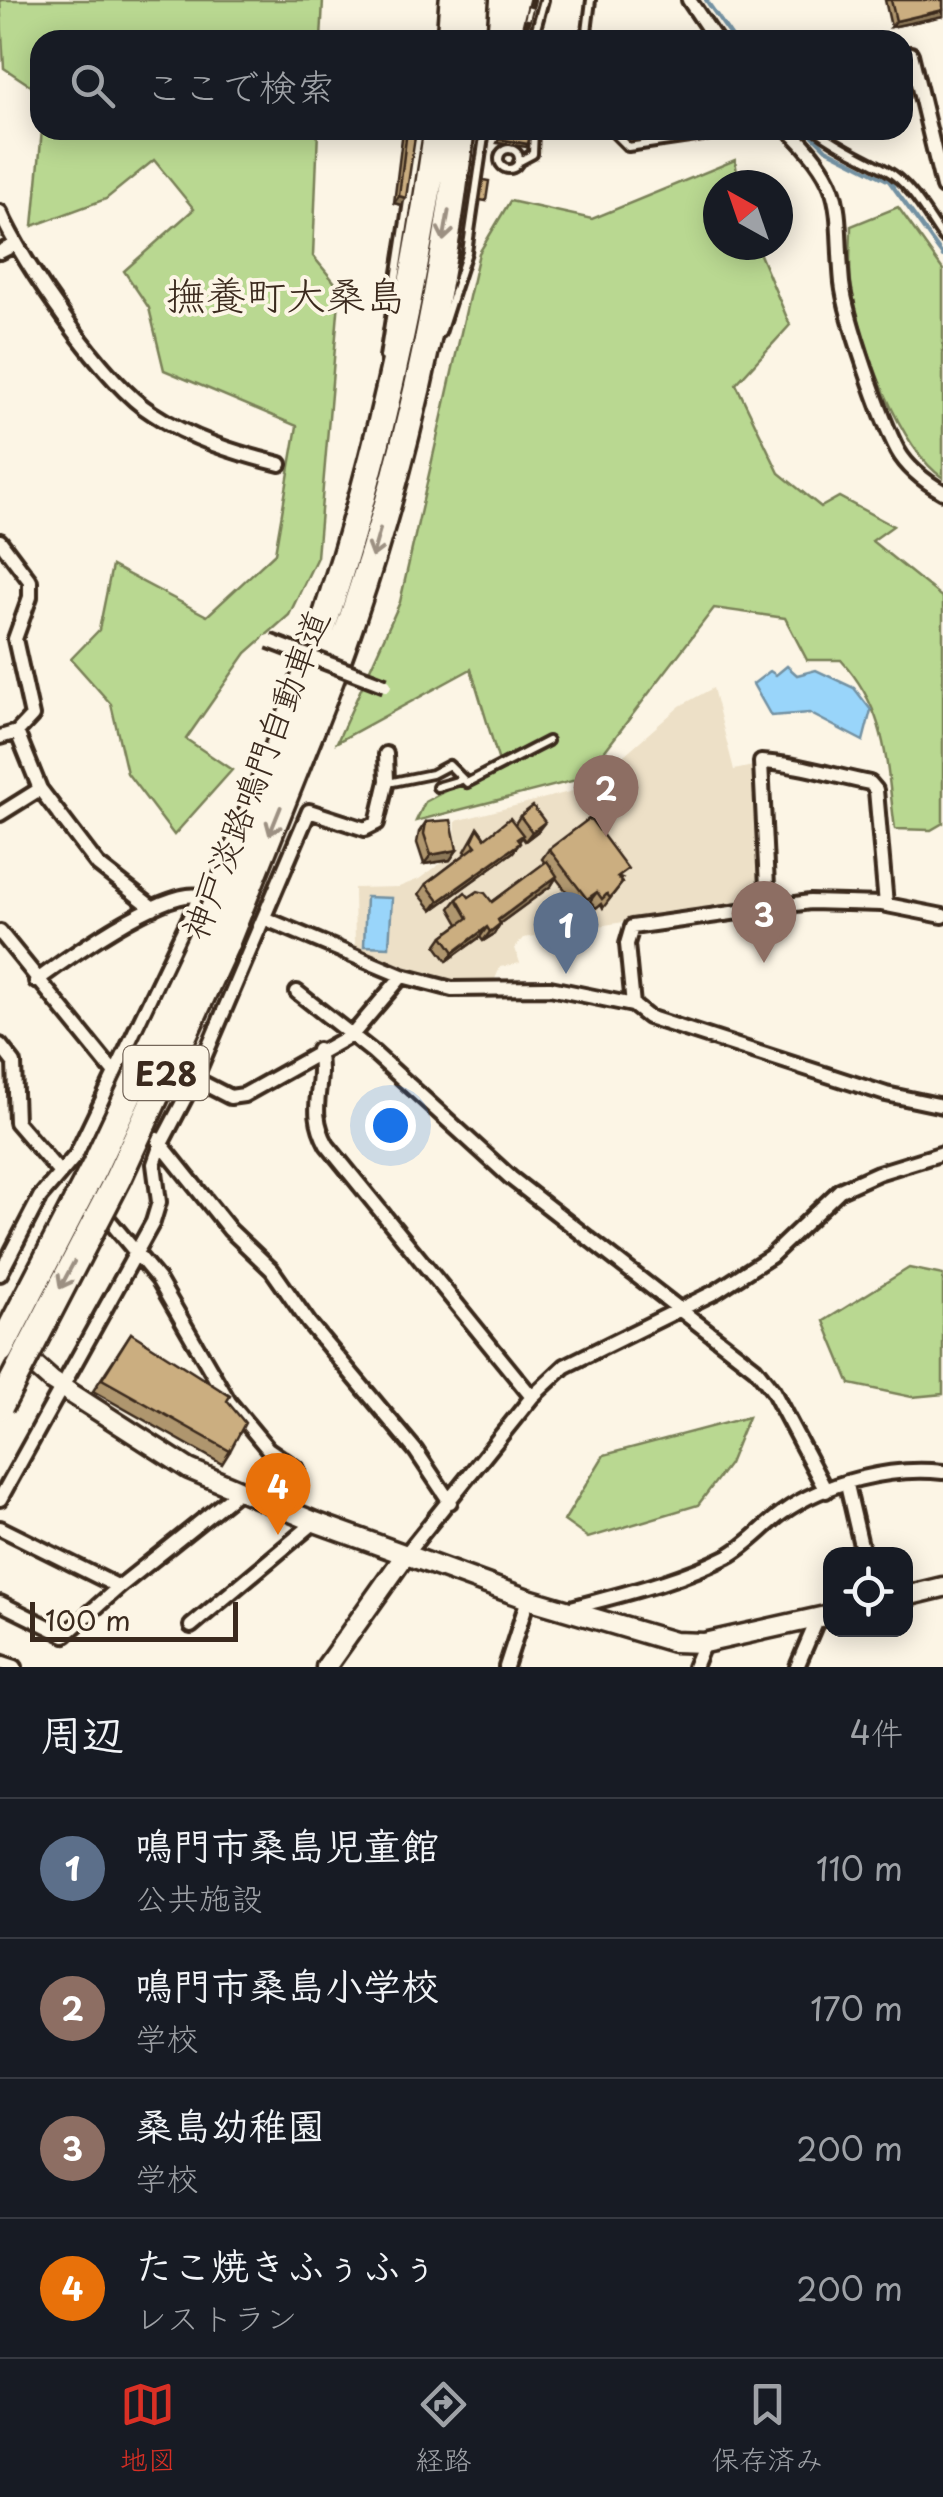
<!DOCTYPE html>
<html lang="ja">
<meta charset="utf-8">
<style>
:root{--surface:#171b24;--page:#242831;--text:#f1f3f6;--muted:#9ea1a6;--line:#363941;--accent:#d93025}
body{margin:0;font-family:"Playpen Sans","Klee One",sans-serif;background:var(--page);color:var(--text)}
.controls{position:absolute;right:30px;bottom:30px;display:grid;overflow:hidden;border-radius:20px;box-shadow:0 5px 25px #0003}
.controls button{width:90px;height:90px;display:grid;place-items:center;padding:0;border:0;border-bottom:2px solid var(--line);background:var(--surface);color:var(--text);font:50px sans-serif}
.compass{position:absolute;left:703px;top:170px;width:90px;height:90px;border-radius:50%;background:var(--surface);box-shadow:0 5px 25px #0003;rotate:320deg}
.scale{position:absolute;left:30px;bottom:25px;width:208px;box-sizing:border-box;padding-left:10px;border:5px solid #3b2a1e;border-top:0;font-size:28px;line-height:35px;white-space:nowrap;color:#3b2a1e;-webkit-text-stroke:8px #fcf5e5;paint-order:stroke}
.you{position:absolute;left:390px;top:1125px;width:35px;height:35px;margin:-25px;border:8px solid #fff;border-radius:50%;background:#1a73e8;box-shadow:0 0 0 15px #1a73e833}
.badge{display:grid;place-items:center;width:65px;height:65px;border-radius:50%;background:var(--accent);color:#fff;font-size:32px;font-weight:700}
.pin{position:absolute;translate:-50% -82px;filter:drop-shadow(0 2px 5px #0008)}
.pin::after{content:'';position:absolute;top:52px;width:35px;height:30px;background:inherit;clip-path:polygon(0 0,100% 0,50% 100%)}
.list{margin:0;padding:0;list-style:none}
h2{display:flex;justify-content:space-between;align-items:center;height:130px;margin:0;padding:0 40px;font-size:42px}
h2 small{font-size:32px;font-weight:400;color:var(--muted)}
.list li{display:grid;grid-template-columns:65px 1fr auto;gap:30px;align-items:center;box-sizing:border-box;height:140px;padding:0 40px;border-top:2px solid var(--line)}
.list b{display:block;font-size:38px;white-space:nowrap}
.list p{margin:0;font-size:32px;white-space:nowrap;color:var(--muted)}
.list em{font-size:32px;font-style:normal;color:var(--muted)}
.icon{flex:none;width:55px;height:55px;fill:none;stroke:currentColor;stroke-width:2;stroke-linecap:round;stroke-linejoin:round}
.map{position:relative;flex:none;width:943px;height:1667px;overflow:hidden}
.search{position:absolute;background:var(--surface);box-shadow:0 5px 25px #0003;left:30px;right:30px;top:30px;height:110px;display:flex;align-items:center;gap:25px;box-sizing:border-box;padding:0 35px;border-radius:30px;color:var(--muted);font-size:38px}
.sheet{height:690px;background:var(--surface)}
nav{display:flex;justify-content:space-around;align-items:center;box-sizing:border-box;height:140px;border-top:2px solid var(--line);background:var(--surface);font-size:28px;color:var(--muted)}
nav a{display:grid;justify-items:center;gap:5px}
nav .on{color:var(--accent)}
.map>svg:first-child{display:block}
</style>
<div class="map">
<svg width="943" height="1667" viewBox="0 0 943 1667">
<rect width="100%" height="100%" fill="#fcf5e5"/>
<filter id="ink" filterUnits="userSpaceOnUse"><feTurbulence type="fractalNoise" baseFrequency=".01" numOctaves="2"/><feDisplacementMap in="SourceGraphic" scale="20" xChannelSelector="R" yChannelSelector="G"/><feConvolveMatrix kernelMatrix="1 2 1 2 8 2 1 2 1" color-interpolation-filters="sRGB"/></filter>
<g filter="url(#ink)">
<path fill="#ede0c7" d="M713,688L734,770L753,766L762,900L523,938L515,948L520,963L500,967L493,984L442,980L355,948L354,888L399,887L419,879L454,854L456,821L600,784L624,755L680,706Z"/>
<path fill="#b9d891" stroke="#7a8158" stroke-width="2.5" d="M0,0H323L321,40H40V106L31,86L4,68Z
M42,130H318L313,256L340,289L317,557L289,615L246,653L186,739L232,770L174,835L127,773L111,704L71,659L99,630L112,566L207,616L275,553L297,426L164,370L149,308L124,271L194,209L154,160L106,199L33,226Z
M735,160L739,185H718V245H756L790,325L736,384L779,473L821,507L839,497L893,526L872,541L943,598V823L931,830L895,829C886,763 888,712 841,660H807L785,618L714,608L584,778L416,821L425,802L499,762L471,669L337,742L400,602L479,253L510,201L592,219Z
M898,207L943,270V478C899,448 860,341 852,289C848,269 851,247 851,226Z
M909,1268L943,1275V1394L912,1397L850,1384L824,1321Z
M748,1417L729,1464L698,1505L588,1538L564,1521L604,1455Z"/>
<path fill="#99d5fa" stroke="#7391a2" stroke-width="2.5" d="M787,666L797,675L816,670L854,688L871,710L863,741L809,713L771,716L753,684L770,671L776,675Z
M366,897L392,898L389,947L364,946Z"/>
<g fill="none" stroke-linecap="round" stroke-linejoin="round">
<path stroke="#7391a2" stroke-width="4" d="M706,0L734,40
M807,130L826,149L889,181L943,256"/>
<g stroke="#3b2a1e" stroke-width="14">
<path id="service" d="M533,40L544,0
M586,40L591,0
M611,130L628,147L744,130
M817,130C842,149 860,155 886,170C911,184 927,215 943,238
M499 159a10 10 0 1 1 20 0a10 10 0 1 1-20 0Z
M518,162L533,154L534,130
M441,333L467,252L485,130
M384,357L419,130
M388,783L432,774L449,765L467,783L548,741
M437,787L461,780"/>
</g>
<g stroke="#3b2a1e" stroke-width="20">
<path id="minor" d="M689,0L716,40
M903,55L911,54L943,187
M789,130C849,188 835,209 842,283C846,318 881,419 898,451C908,469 926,482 943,492
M0,212C22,263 105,384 152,413C191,439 235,453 280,464
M0,252L14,245
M0,541L30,581V597L15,639L32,716L17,732
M0,737L17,732L40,789L98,865L153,908
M0,814L40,789
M768,908L761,762C799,764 833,776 870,783L876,790L886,905
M266,919L402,976L452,989L550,988L633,1005L648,1017L886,1094L943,1106
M0,932L117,1076
M297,992L373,1052L511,1178L755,1368L773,1391L826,1491
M633,1005L627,944L632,927L810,902L882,904L943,916
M0,1045L14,1063L16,1122L60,1173
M318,1050C326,1089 306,1107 327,1145L532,1397
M195,1079L230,1097L244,1095L353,1034L402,976
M157,1139L230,1230L272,1270L309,1323L416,1451L450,1502
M99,1208L158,1279L229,1402L268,1449L297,1469L283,1509
M0,1274L40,1197L76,1155L200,896C165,888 66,959 36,981
M847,1485L863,1554
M0,1499L153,1222L159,1202L154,1164L161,1144L195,1079L309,811L365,829L377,823L387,781L386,754
M0,1528L119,1587L239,1491
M406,1554L532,1397L565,1366L715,1292L771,1256L840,1190L878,1173L943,1153
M0,1603L65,1635L119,1587
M567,1609C622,1594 677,1582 728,1556C748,1545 764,1526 782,1513C825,1482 892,1466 943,1472
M191,1626L315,1522
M0,1662L15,1667
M506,1667L528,1599
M694,1667L704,1643
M797,1667L818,1618"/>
</g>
<g stroke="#3b2a1e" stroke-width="25">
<path id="tertiary" d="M0,1335L52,1381L189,1469L315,1522L528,1599L674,1642L704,1643L830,1615
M906,1596L943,1587
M326,1667L406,1554"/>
</g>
<g stroke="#3b2a1e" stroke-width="32">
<path id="motorway" d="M450,40L453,0
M472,40L475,0
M288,723C362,532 408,333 437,130
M311,730C387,540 438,334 461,130"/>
</g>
<use href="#service" stroke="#fcf5e5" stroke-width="6"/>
<use href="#minor" stroke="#fcf5e5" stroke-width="12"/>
<use href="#tertiary" stroke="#fcf5e5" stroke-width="18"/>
<use href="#motorway" stroke="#fcf5e5" stroke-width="25"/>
<g stroke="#3b2a1e" stroke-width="8">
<path id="rail" d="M522,40L532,0"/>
</g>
<use href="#rail" stroke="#fcf5e5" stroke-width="4" stroke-dasharray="11" stroke-linecap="butt"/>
<g stroke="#3b2a1e" stroke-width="20" stroke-linecap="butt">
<path id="minor-bridge" d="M269,641L385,685"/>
</g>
<g stroke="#3b2a1e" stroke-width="32" stroke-linecap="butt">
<path id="motorway-bridge" d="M0,1350L94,1168L205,931L288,723
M0,1406L117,1180L225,945L311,730"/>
</g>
<use href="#minor-bridge" stroke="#fcf5e5" stroke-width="12"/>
<use href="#motorway-bridge" stroke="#fcf5e5" stroke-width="25"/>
</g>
<path fill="#af966e" stroke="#3b2a1e" stroke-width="2.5" d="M885,0H943V16L891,27Z
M403,130H416L401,205L394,203Z
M520,816L538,831L525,841L522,837L513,852L432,910L419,894L426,884L467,853L465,851L478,828L485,838L515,824Z
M426,822L457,850L450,860L424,864L417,843L419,832Z
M549,849L622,878L619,880L622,883L603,908L601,904L596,908L590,901L580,909L556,878L551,886L500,923L494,934L483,941L480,937L447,961L436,946L443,936L459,924L450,908L457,899L469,897L492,902L545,863L542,859Z
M131,1333L230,1451L222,1464L93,1391Z"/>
<path fill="#8e7a5a" stroke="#3b2a1e" stroke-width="2.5" d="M943,10V16L891,27L896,21Z
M499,139L528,144L526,147L497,143Z
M399,196L406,198L401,205L394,203Z
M545,822L538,831L525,841L532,832Z
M520,843L513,852L432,910L439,901Z
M457,850L450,860L424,864L431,855Z
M557,876L551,886L491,930L498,920Z
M597,892L590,901L580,909L587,899Z
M500,924L494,934L483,941L490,932Z
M487,927L480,937L447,961L454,952Z"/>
<path fill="#cbae80" stroke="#3b2a1e" stroke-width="2.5" d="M891,0H943V10L896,21Z
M407,130H416L406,198L399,196Z
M501,130L521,132V130H531L528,144L499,139Z
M483,180L489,181L486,201L480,200Z
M533,806L545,822L532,832L520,816Z
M510,818L523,835L517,839L520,843L439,901L426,884L476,846L472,841L478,828L485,838Z
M590,818L628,869L617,877L622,883L610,898L607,894L602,899L597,892L587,899L549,849Z
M451,820L457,850L431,855L424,834L426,822Z
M547,861L557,876L498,920L500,924L490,932L487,927L454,952L443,936L468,918L457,899L465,892L469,897L478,891L485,893L492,902Z
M131,1333L230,1396L227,1401L245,1423L230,1451L102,1379Z"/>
<defs><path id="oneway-shaft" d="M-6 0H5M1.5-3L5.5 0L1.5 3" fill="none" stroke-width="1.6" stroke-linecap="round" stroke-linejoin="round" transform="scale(2.5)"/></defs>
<g stroke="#9c9082">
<use href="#oneway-shaft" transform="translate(446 226) rotate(100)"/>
<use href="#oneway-shaft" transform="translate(376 543) rotate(106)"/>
<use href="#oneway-shaft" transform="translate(275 821) rotate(112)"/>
<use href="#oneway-shaft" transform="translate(67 1275) rotate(118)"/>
</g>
</g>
<g text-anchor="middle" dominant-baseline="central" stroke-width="8" stroke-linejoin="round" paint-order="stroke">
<rect fill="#fcf5e5" stroke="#75675a" stroke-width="2.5" x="123.5" y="1046" width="85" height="54" rx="8"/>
<g font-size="32" font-weight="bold" fill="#3b2a1e">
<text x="166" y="1073">E28</text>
</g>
<g font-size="35" fill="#3b2a1e" stroke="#fcf5e5">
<text transform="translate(254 774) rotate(-69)">神戸淡路鳴門自動車道</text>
</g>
<g font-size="40" fill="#3b2a1e" stroke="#fcf5e5">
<text x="286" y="293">撫養町大桑島</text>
</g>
</g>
</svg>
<div class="controls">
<button><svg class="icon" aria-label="locate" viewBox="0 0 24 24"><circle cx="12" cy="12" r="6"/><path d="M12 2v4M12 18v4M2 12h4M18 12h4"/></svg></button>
</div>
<svg class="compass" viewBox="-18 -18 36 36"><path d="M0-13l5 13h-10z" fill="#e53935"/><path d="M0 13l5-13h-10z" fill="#9ea1a6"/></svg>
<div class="scale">100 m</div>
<div class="you"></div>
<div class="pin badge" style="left:566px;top:974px;background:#5c6f8a">1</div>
<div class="pin badge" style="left:606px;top:837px;background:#8d6e63">2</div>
<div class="pin badge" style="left:764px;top:963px;background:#8d6e63">3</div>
<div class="pin badge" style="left:278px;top:1535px;background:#e8710a">4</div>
<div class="search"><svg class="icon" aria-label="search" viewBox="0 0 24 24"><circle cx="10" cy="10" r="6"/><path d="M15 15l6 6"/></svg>ここで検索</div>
</div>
<section class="sheet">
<h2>周辺<small>4件</small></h2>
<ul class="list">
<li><span class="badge" style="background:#5c6f8a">1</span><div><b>鳴門市桑島児童館</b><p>公共施設</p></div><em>110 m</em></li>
<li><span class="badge" style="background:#8d6e63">2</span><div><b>鳴門市桑島小学校</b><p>学校</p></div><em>170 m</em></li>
<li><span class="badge" style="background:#8d6e63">3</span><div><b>桑島幼稚園</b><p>学校</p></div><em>200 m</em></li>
<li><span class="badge" style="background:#e8710a">4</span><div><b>たこ焼きふぅふぅ</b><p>レストラン</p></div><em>200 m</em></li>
</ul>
</section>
<nav>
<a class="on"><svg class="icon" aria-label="map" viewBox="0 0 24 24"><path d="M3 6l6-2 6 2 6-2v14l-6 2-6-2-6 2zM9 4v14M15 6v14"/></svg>地図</a>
<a><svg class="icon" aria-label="directions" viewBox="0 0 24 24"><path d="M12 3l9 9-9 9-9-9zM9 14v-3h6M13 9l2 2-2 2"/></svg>経路</a>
<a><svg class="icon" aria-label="saved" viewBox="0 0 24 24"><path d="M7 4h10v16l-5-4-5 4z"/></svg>保存済み</a>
</nav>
